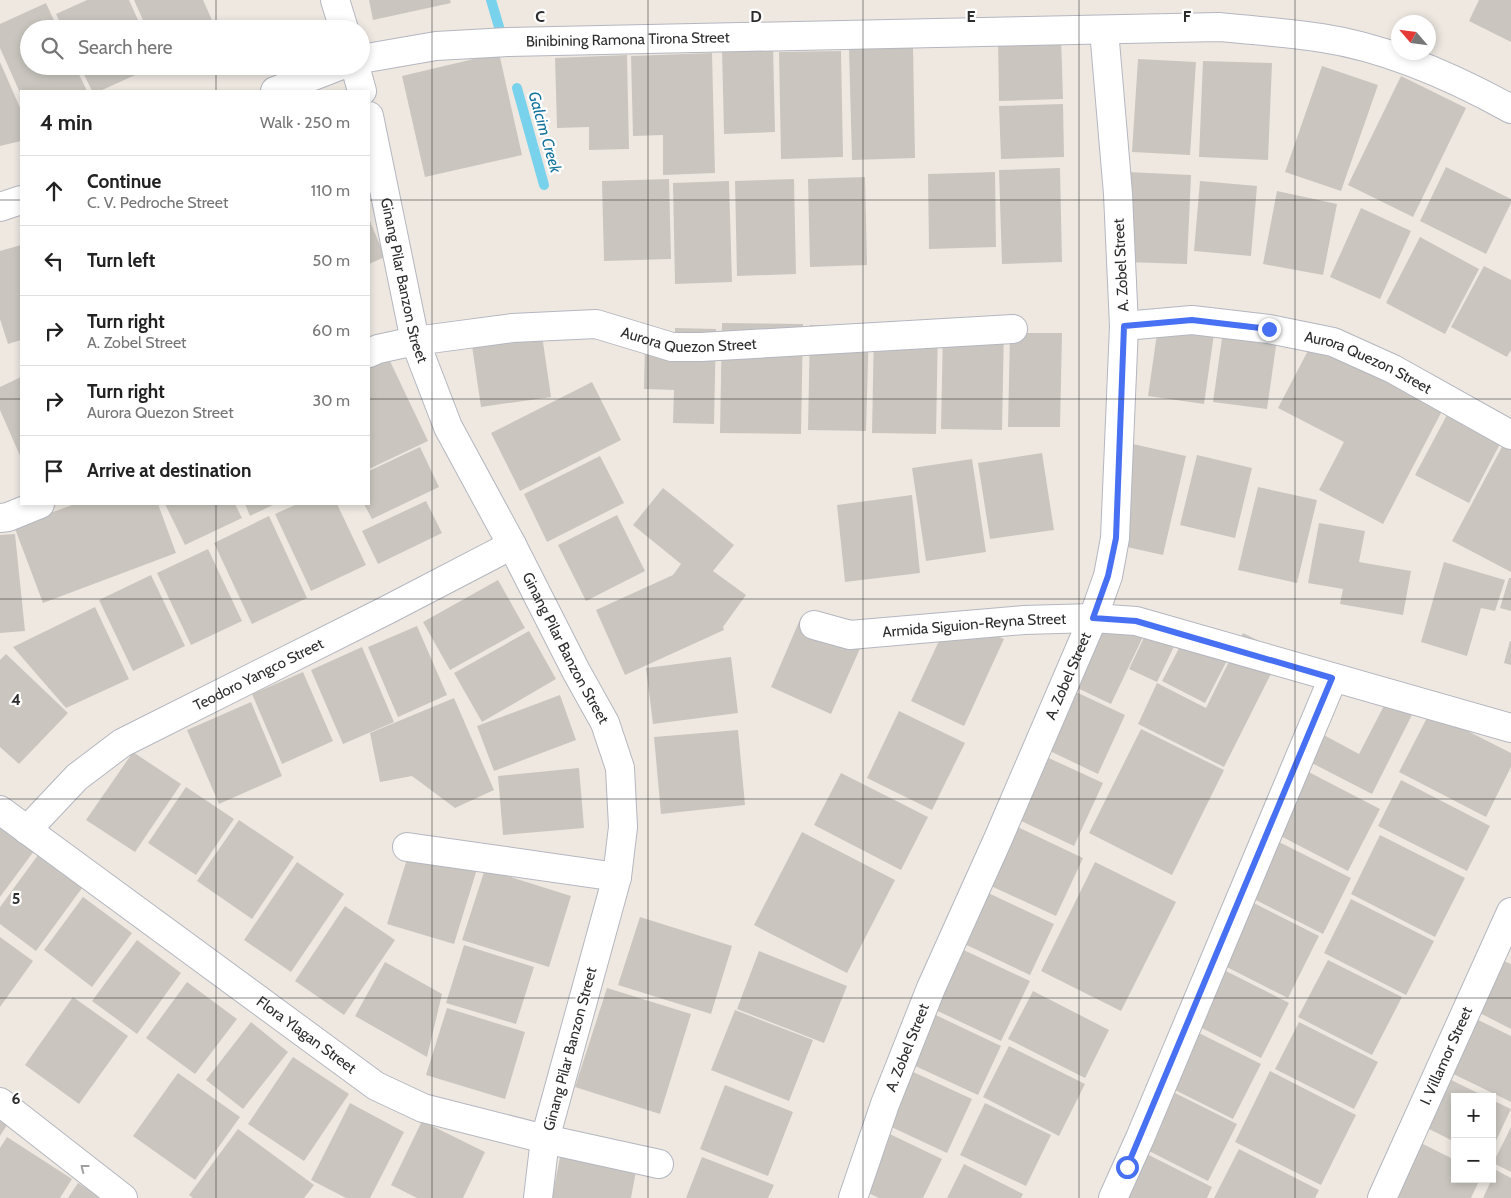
<!DOCTYPE html>
<meta charset="utf-8">
<style>
:root{--surface:#fff;--page:#f6f6f6;--text:#222;--muted:#767676;--line:#e0e0e0}
body{margin:0;font-family:Cabin,sans-serif;background:var(--page);color:var(--text)}
.controls{position:absolute;right:15px;bottom:15px;display:grid;overflow:hidden;border-radius:0px;box-shadow:0 2px 8px #0003}
.controls button{width:45px;height:45px;display:grid;place-items:center;padding:0;border:0;border-bottom:1px solid var(--line);background:var(--surface);color:var(--text);font:25px sans-serif}
.compass{position:absolute;left:1391px;top:15px;width:45px;height:45px;border-radius:50%;background:var(--surface);box-shadow:0 2px 8px #0003;rotate:298deg}
.stop{position:absolute;width:15px;height:15px;margin:-11px;border:4px solid #4870f3;border-radius:50%;background:#fff}
.stop.end{background:#4870f3;border-color:#fff;box-shadow:0 1px 5px #0008}
.list{margin:0;padding:0;list-style:none}
h2{display:flex;justify-content:space-between;align-items:center;height:65px;margin:0;padding:0 20px;font-size:21px}
h2 small{font-size:16px;font-weight:400;color:var(--muted)}
.list li{display:grid;grid-template-columns:32px 1fr auto;gap:15px;align-items:center;box-sizing:border-box;height:70px;padding:0 20px;border-top:1px solid var(--line)}
.list b{display:block;font-size:19px;white-space:nowrap}
.list p{margin:0;font-size:16px;white-space:nowrap;color:var(--muted)}
.list em{font-size:16px;font-style:normal;color:var(--muted)}
.icon{flex:none;width:28px;height:28px;fill:none;stroke:currentColor;stroke-width:2;stroke-linecap:round;stroke-linejoin:round}
.map{position:relative;flex:none;width:1511px;height:1198px;overflow:hidden}
.search{position:absolute;background:var(--surface);box-shadow:0 2px 8px #0003;left:20px;top:20px;width:350px;height:55px;display:flex;align-items:center;gap:12px;box-sizing:border-box;padding:0 18px;border-radius:28px;color:var(--muted);font-size:19px}
.panel{position:absolute;background:var(--surface);box-shadow:0 2px 8px #0003;left:20px;top:90px;width:350px;height:415px;border-radius:0px}
.map>svg:first-child{display:block}
</style>
<div class="map">
<svg width="1511" height="1198" viewBox="0 0 1511 1198">
<rect width="100%" height="100%" fill="#eee8e1"/>
<g fill="none" stroke-linecap="round" stroke-linejoin="round">
<path stroke="#79d2eb" stroke-width="10" d="M491,0L499,27
M517,88L544,185"/>
</g>
<path fill="#cac6bf" d="M87,0H129L142,29H63L56,14Z
M134,0H203L216,29H147Z
M369,0H450L451,3L373,20Z
M1479,0H1511V42L1469,21Z
M46,3L58,29H29V66H75L87,91H21V95L0,48V24Z
M1061,37L1063,99L999,101L998,39Z
M773,46L775,132L724,134L722,48Z
M913,47L915,158L852,160L849,49Z
M841,51L843,157L781,159L779,52Z
M499,53L522,155L425,177L402,76Z
M712,53L715,173L663,175V135L633,136L631,56Z
M627,55L629,149L589,150V127L557,128L555,58Z
M1138,59L1196,62L1190,155L1132,152Z
M1203,61L1272,63L1268,160L1199,157Z
M0,62L21,110V141L0,146Z
M80,66H155L100,91H92Z
M1322,66L1378,85L1341,191L1285,172Z
M1401,76L1466,108L1413,217L1348,185Z
M1063,104L1064,157L1001,159L999,106Z
M1446,167L1511,199V203L1486,254L1420,221Z
M1060,168L1062,262L1002,264L999,170Z
M995,172L996,247L929,249L928,174Z
M1128,172L1191,175L1187,264L1124,262Z
M865,177L867,265L810,267L808,179Z
M669,179L671,259L604,261L602,181Z
M794,179L796,274L737,276L735,181Z
M729,181L732,282L675,284L673,183Z
M1200,181L1257,186L1251,256L1194,251Z
M1277,191L1337,204L1323,275L1263,264Z
M1361,208L1411,231L1380,299L1330,277Z
M369,219L385,257L369,264Z
M1420,237L1479,269L1445,334L1386,303Z
M21,245V340L8,344L0,319V251Z
M1484,266L1511,280V350L1507,357L1451,327Z
M1159,320L1215,327L1204,404L1148,396Z
M722,323L803,324L801,434L720,433Z
M1224,324L1278,332L1267,409L1213,402Z
M810,325L869,326L866,431L808,430Z
M943,326L1004,327L1002,430L941,429Z
M675,328L716,329L714,424L673,423L674,390L644,389L645,343H675Z
M874,328L938,329L936,434L872,433Z
M1010,333H1062L1060,427H1008Z
M542,335L551,397L481,407L472,346Z
M1312,343L1442,411L1383,524L1319,490L1344,442L1278,408Z
M389,359L428,441L369,469V368Z
M21,377V458L0,410V387Z
M592,382L621,440L520,491L491,433Z
M1448,413L1501,442L1469,503L1415,475Z
M1504,443L1511,447V572L1452,541Z
M1133,444L1186,456L1163,555L1109,543Z
M420,447L439,487L372,519L364,504H369V471Z
M1042,453L1054,530L990,539L978,463Z
M1197,455L1252,468L1235,538L1180,525Z
M600,456L624,503L547,542L524,494Z
M972,459L986,552L926,561L912,468Z
M1258,487L1317,500L1297,583L1238,570Z
M663,488L734,545L713,571L746,595L723,627L724,630L625,675L596,610L673,575L681,564L633,525Z
M912,495L920,573L845,582L837,505Z
M426,501L442,533L378,564L362,531Z
M75,504H158L176,553L43,603L14,526Z
M165,504H235L242,518L185,545Z
M245,504H275L250,516Z
M297,504H337L366,565L311,591L275,514Z
M617,515L645,571L586,601L558,545Z
M269,516L307,598L252,624L214,543Z
M1319,523L1365,531L1359,562L1411,571L1403,615L1340,604L1343,589L1308,583Z
M15,534L25,631L0,633V535Z
M208,549L242,621L191,645L157,573Z
M1444,562L1505,580L1495,611L1481,608L1467,656L1421,642Z
M151,575L185,646L133,671L99,600Z
M1509,578H1511V611L1500,608Z
M498,580L525,628L450,670L423,622Z
M1092,595L1150,622L1111,704L1054,677Z
M95,607L129,679L66,708L13,647Z
M951,615L1004,639L964,726L911,701Z
M801,617L862,644L831,714L771,687Z
M1152,621L1180,634L1157,682L1129,669Z
M1191,625L1234,647L1205,703L1162,681Z
M417,626L447,695L398,717L368,647Z
M529,631L556,679L482,722L454,673Z
M1243,633L1282,652L1224,767L1138,724L1157,683L1206,708Z
M1510,641H1511V665L1504,663Z
M362,647L394,722L343,744L311,670Z
M6,654L68,713L19,764L0,747V660Z
M731,657L738,713L653,724L646,668Z
M303,672L333,741L282,764L252,694Z
M1061,685L1125,715L1098,774L1033,743Z
M560,695L576,740L494,771L477,726Z
M1389,696L1415,709L1372,794L1306,760L1320,733L1359,754Z
M454,698L494,790L455,808L412,776L380,782L370,733Z
M251,702L282,776L219,804L187,730Z
M899,711L965,743L932,810L867,778Z
M1430,712L1511,753V767L1486,817L1399,772Z
M1141,729L1224,770L1172,875L1089,833Z
M738,730L745,805L661,814L654,737Z
M133,752L181,784L135,852L86,820Z
M1040,754L1103,783L1074,846L1011,816Z
M579,768L584,828L503,835L498,776Z
M1301,768L1380,809L1348,871L1269,830Z
M841,773L928,817L901,870L814,825Z
M1401,780L1490,826L1467,871L1378,826Z
M186,787L234,819L196,875L148,843Z
M0,819L37,847L0,897Z
M239,820L294,857L252,919L197,881Z
M1005,821L1083,858L1056,916L978,880Z
M802,832L895,880L847,973L754,925Z
M1380,835L1465,878L1435,937L1351,894Z
M1271,838L1351,878L1323,934L1244,894Z
M410,849L477,869L454,944L387,924Z
M38,855L82,888L36,951L0,924V907Z
M297,862L344,894L291,972L244,940Z
M1095,862L1176,902L1121,1011L1041,971Z
M485,869L571,896L549,967L462,940Z
M982,890L1054,924L1030,975L958,941Z
M1236,894L1319,936L1288,998L1205,956Z
M83,897L132,933L92,987L44,950Z
M1351,899L1434,941L1406,995L1324,953Z
M345,906L395,940L344,1015L295,981Z
M640,917L732,946L711,1014L618,985Z
M0,937L33,961L0,1007Z
M137,940L181,973L137,1034L92,1001Z
M464,945L534,967L516,1024L446,1003Z
M953,945L1030,981L1001,1041L925,1005Z
M759,951L847,986L824,1043L737,1009Z
M1499,959L1511,964V1029L1474,1010Z
M1328,960L1402,997L1372,1055L1298,1017Z
M385,962L442,994L427,1057L355,1016Z
M1222,969L1289,1003L1261,1058L1194,1024Z
M187,982L237,1019L195,1074L146,1038Z
M607,988L691,1014L660,1114L575,1087Z
M1033,991L1109,1030L1085,1078L1008,1039Z
M73,997L128,1036L79,1104L25,1065Z
M447,1008L525,1032L505,1099L426,1075Z
M921,1008L1001,1046L978,1095L898,1058Z
M735,1010L813,1040L789,1101L711,1070Z
M1468,1015L1511,1036V1102L1441,1068Z
M251,1022L288,1052L243,1109L206,1080Z
M1299,1022L1378,1062L1354,1109L1275,1069Z
M1197,1032L1261,1064L1233,1119L1169,1087Z
M1009,1046L1085,1084L1059,1136L983,1097Z
M293,1057L349,1094L304,1161L248,1124Z
M898,1065L972,1099L947,1153L872,1118Z
M1270,1071L1356,1115L1321,1185L1235,1142Z
M178,1073L240,1117L195,1180L133,1136Z
M1439,1074L1486,1097H1455V1142L1415,1122Z
M725,1085L793,1112L768,1176L700,1149Z
M1173,1092L1237,1124L1208,1181L1145,1149Z
M1492,1100L1511,1109L1492,1149Z
M350,1103L404,1132L370,1198H346L311,1180Z
M985,1103L1051,1135L1026,1186L960,1155Z
M0,1121L7,1125L0,1136Z
M422,1121L485,1152L463,1198H417L391,1185Z
M873,1126L942,1159L923,1198H879L847,1183Z
M1511,1127V1172L1493,1163Z
M238,1129L314,1185L304,1198H193L189,1195Z
M1403,1134L1455,1160V1179H1480L1471,1198H1372Z
M7,1137L72,1179L60,1198H0V1148Z
M1239,1149L1319,1190L1315,1198H1214Z
M1143,1152L1212,1187L1207,1198H1119Z
M560,1157L636,1171L631,1198H552Z
M702,1157L774,1185L768,1198H686Z
M964,1164L1023,1194L1021,1198H947Z
M1496,1170L1511,1178V1198H1483Z
M78,1183L102,1198H68Z"/>
<g fill="none" stroke-linecap="round" stroke-linejoin="round">
<g stroke="#b4b7c0" stroke-width="30">
<g id="street">
<path d="M335,0L344,29"/>
<path d="M355,66L362,91"/>
<path id="s1" d="M369,116L415,341L448,427L512,545L576,671L605,723L620,768L623,827L617,877L545,1139L538,1198"/>
<path id="s2" d="M1124,326L1192,320L1269,329L1333,342L1393,369L1511,435"/>
<path id="s3" d="M369,353L378,349L415,341L512,328L596,324L672,347H701L1013,329"/>
<path d="M0,518L8,517L40,504"/>
<path id="s4" d="M814,625L850,635L1024,620L1093,618L1136,621L1511,728"/>
<path id="s5" d="M0,810L376,1086L423,1108L545,1139L659,1164"/>
<path id="s6" d="M27,830L77,777L122,743L387,610L512,545"/>
<path d="M407,847L617,877"/>
<path d="M0,1102L123,1198"/>
<path id="s7" d="M853,1198L885,1104L931,988L998,839L1093,618L1108,576L1115,538L1124,326L1118,194L1104,30"/>
<path d="M1113,1198L1140,1138L1333,678"/>
<path id="s8" d="M1382,1198L1511,912"/>
</g>
</g>
<g stroke="#b4b7c0" stroke-width="30">
<g id="secondary">
<path id="s9" d="M361,59L436,46L508,42L1219,27C1253,30 1288,33 1322,38C1388,48 1453,77 1511,109"/>
<path d="M275,91L339,66"/>
<path d="M0,207L21,200"/>
</g>
</g>
<use href="#street" stroke="#fff" stroke-width="28"/>
<use href="#secondary" stroke="#fff" stroke-width="28"/>
</g>
<defs><path id="oneway-chevron" d="M-2-3.5L2.5 0L-2 3.5" fill="none" stroke-width="1.6" stroke-linecap="round" stroke-linejoin="round" transform="scale(1.25)"/></defs>
<use stroke="#a0a0a0" href="#oneway-chevron" transform="translate(84 1168) rotate(-142)"/>
<g fill="none" stroke-linecap="round" stroke-linejoin="round">
<path stroke="#4870f3" stroke-width="6" d="M1127,1167L1332,678L1136,621L1093,618L1108,576L1116,538L1124,326L1192,320L1269,329"/>
</g>
<path fill="none" stroke="#2d2d2d" stroke-width="1" stroke-opacity="0.55" d="M216,0V29M432,0V1198M648,0V1198M863,0V1198M1079,0V1198M1295,0V1198M216,66V91M0,200H21M369,200H1511M0,399H21M369,399H1511M216,504V1198M0,599H1511M0,799H1511M0,998H1511"/>
<g text-anchor="middle" dominant-baseline="central" stroke-width="4.5" stroke-linejoin="round" paint-order="stroke">
<g font-size="15" fill="#2d2d2d" stroke="#fff">
<text stroke="none"><textPath href="#s9" startOffset="268">Binibining Ramona Tirona Street</textPath></text>
<text transform="translate(1121 265) rotate(-93)">A. Zobel Street</text>
<text stroke="none"><textPath href="#s1" startOffset="168">Ginang Pilar Banzon Street</textPath></text>
<text stroke="none"><textPath href="#s3" startOffset="325">Aurora Quezon Street</textPath></text>
<text stroke="none"><textPath href="#s2" startOffset="251">Aurora Quezon Street</textPath></text>
<text stroke="none"><textPath href="#s4" startOffset="162">Armida Siguion-Reyna Street</textPath></text>
<text stroke="none"><textPath href="#s1" startOffset="572">Ginang Pilar Banzon Street</textPath></text>
<text stroke="none"><textPath href="#s6" startOffset="282">Teodoro Yangco Street</textPath></text>
<text stroke="none"><textPath href="#s7" startOffset="565">A. Zobel Street</textPath></text>
<text stroke="none"><textPath href="#s5" startOffset="380">Flora Ylagan Street</textPath></text>
<text stroke="none"><textPath href="#s7" startOffset="160">A. Zobel Street</textPath></text>
<text transform="translate(570 1049) rotate(-75)">Ginang Pilar Banzon Street</text>
<text stroke="none"><textPath href="#s8" startOffset="156">I. Villamor Street</textPath></text>
</g>
<g font-size="16" font-style="italic" fill="#13739c" stroke="#fff">
<text transform="translate(545 132) rotate(74)">Galcim Creek</text>
</g>
</g>
<g font-size="16" text-anchor="middle" font-weight="bold" fill="#2d2d2d" stroke="#fff" stroke-width="4.5" stroke-linejoin="round" paint-order="stroke">
<text x="540" y="22">C</text>
<text x="756" y="22">D</text>
<text x="971" y="22">E</text>
<text x="1187" y="22">F</text>
<text x="16" y="705">4</text>
<text x="16" y="904">5</text>
<text x="16" y="1104">6</text>
</g>
</svg>
<div class="controls">
<button>+</button>
<button>−</button>
</div>
<svg class="compass" viewBox="-18 -18 36 36"><path d="M0-13l5 13h-10z" fill="#e53935"/><path d="M0 13l5-13h-10z" fill="#767676"/></svg>
<div class="stop" style="left:1127px;top:1167px"></div>
<div class="stop end" style="left:1269px;top:329px"></div>
<div class="search"><svg class="icon" aria-label="search" viewBox="0 0 24 24"><circle cx="10" cy="10" r="6"/><path d="M15 15l6 6"/></svg>Search here</div>
<section class="panel">
<h2>4 min<small>Walk · 250 m</small></h2>
<ul class="list">
<li><svg class="icon" aria-label="ahead" viewBox="0 0 24 24"><path d="M12 20V5M6 11l6-6 6 6"/></svg><div><b>Continue</b><p>C. V. Pedroche Street</p></div><em>110 m</em></li>
<li><svg class="icon" aria-label="left" viewBox="0 0 24 24"><path d="M17 20v-9H6M10 6l-5 5 5 5"/></svg><div><b>Turn left</b></div><em>50 m</em></li>
<li><svg class="icon" aria-label="right" viewBox="0 0 24 24"><path d="M7 20v-9h11M14 6l5 5-5 5"/></svg><div><b>Turn right</b><p>A. Zobel Street</p></div><em>60 m</em></li>
<li><svg class="icon" aria-label="right" viewBox="0 0 24 24"><path d="M7 20v-9h11M14 6l5 5-5 5"/></svg><div><b>Turn right</b><p>Aurora Quezon Street</p></div><em>30 m</em></li>
<li><svg class="icon" aria-label="arrive" viewBox="0 0 24 24"><path d="M6 21V4h12l-3 4 3 4H6"/></svg><div><b>Arrive at destination</b></div></li>
</ul>
</section>
</div>
